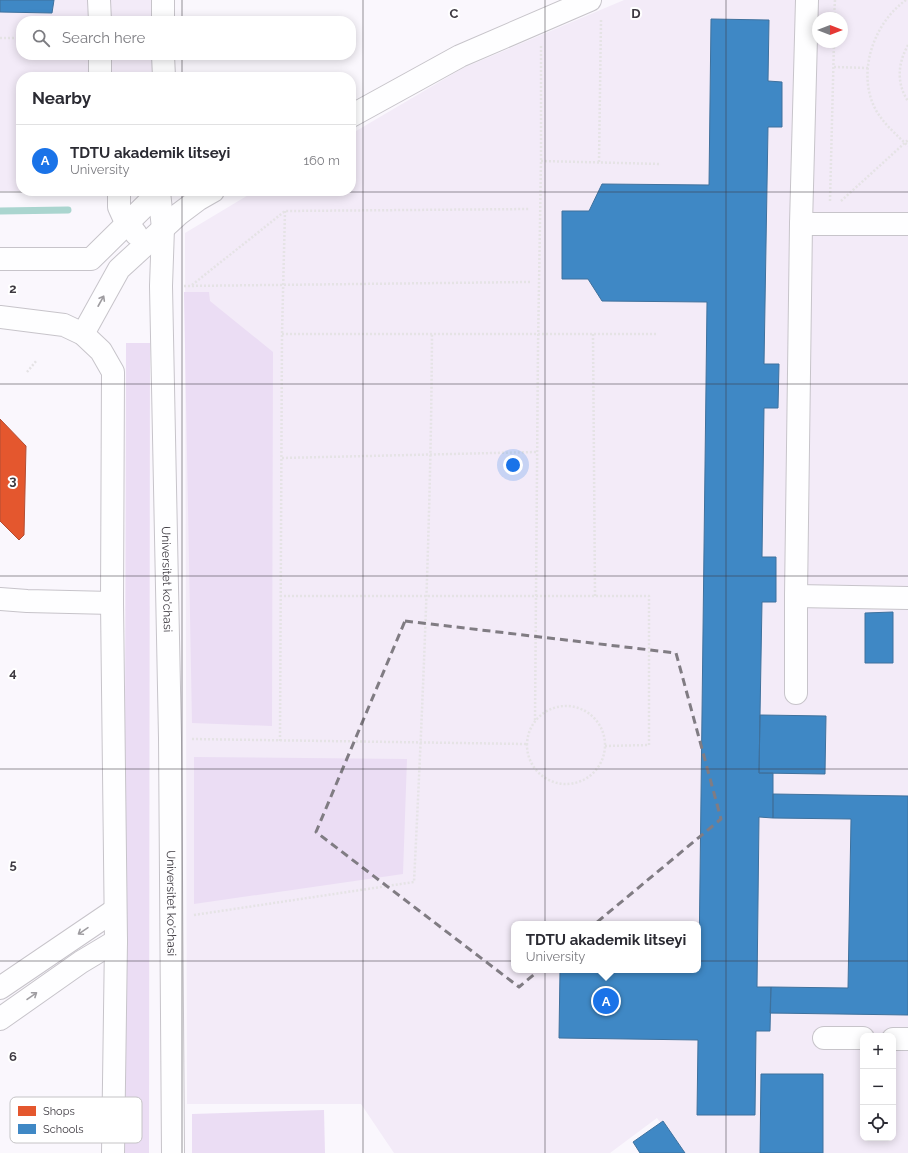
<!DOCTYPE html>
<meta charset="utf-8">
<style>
:root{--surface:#fff;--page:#f7f7f7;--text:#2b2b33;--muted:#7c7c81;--line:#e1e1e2;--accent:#1a73e8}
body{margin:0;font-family:Raleway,sans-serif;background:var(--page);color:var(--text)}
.controls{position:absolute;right:12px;bottom:12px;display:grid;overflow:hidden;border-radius:8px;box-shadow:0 2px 10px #0003}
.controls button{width:36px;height:36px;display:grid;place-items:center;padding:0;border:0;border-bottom:1px solid var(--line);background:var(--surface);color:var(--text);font:20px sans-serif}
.compass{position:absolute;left:812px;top:12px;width:36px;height:36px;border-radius:50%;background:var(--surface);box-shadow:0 2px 10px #0003;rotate:90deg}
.you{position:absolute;left:513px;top:465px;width:14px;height:14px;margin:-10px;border:3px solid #fff;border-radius:50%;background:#1a73e8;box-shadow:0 0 0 6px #1a73e833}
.badge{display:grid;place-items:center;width:26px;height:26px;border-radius:50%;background:var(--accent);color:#fff;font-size:13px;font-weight:700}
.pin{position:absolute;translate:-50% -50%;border:2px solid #fff;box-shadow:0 1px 4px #0006}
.popup{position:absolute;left:511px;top:921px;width:190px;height:52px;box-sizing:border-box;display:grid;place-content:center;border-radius:8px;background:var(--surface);filter:drop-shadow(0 1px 3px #0005);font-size:13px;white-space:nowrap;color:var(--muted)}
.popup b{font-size:15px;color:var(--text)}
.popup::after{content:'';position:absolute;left:50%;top:100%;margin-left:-8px;border:8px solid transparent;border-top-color:var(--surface)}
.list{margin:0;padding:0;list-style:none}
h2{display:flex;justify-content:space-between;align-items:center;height:52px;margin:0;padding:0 16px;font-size:17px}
h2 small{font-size:13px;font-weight:400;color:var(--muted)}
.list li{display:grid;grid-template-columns:26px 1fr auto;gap:12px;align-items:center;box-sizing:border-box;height:72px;padding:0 16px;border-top:1px solid var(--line)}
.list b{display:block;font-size:15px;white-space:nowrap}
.list p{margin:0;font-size:13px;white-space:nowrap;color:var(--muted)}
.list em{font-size:13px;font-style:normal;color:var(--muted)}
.icon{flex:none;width:22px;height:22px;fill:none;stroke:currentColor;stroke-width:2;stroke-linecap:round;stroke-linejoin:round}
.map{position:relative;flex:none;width:908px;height:1153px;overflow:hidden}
.search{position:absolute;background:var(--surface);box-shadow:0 2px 10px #0003;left:16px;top:16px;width:340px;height:44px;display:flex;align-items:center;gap:10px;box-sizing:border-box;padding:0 14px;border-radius:16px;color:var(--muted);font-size:15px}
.panel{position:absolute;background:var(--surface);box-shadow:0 2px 10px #0003;left:16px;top:72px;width:340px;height:124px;border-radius:16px}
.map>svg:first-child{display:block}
</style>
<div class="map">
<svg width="908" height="1153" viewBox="0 0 908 1153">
<rect width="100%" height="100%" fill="#faf7fd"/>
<path fill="#f3ebf8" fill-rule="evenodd" d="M0,0H167V21H21V55H168V77H21V191H0Z
M624,0H908V1153H682L657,1118L610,1153H394L361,1104H187L185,233L255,191H351V134L463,68ZM818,18H842V42H818ZM514,924H698V970H514ZM863,1036H893V1138H863Z"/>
<path fill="#ebddf4" d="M184,292H209L210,301L273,352L272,726L192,723Z
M126,343H150L149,1153H124Z
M194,757L407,759L403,874L194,904Z
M324,1110L325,1153H192V1114Z"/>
<path fill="#e4572e" stroke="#b24e34" d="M0,419L26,446L24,535L19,540L0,521Z"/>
<path fill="#3f88c5" stroke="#3f719d" d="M0,0H54L52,13L0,12Z
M711,19L769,20L768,81L782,82V127H768L764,364H779L778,408H764L762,557H776V602H762L759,773H773V818L759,817L757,987H771L770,1031H756L755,1115H697L698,1040L559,1038L560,970H698V961H699L707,302L602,301L588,279H562V211H589L602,184L709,185Z
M893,612V663H865V613Z
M760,715L826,716L825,774L759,773Z
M773,794L908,796V1015L770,1013L771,987L848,988L851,819L773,818Z
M761,1074H823V1153H760Z
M663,1121L685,1153H640L633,1142Z"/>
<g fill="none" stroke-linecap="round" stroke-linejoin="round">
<path stroke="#aad5cf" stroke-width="7" d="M0,211L68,210"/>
<g stroke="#c7c4ca" stroke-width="24">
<g id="minor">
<path d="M99,0L100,21"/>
<path d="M163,0V21"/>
<path d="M807,0L801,224H908"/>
<path d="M100,55V77"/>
<path d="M163,55L164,77"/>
<path d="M351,116L460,56L590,0"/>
<path d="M119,191V207L124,218L136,234"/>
<path id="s1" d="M0,259H91L159,192L163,228L161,286L170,738L173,1153"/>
<path d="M0,317L64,325L83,334L101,351L113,372L112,603L116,941L113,1153"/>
<path d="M83,334L119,269L179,214L199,199L213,191"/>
<path d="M796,596L908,598"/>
<path d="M0,599L27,601L112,603"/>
<path d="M796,693V596L801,224"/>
<path d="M0,988L115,910"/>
<path d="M0,1019L81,962L116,941"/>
<path d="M824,1038H863"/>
<path d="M893,1039H908"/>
</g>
</g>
<path stroke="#e5e3e5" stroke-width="2.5" stroke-dasharray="2 2" stroke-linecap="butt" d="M906,0C875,22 858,68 873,104C880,121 895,133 908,146
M834,18L835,0
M0,38H21
M908,45C898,63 896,83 908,101
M834,67L868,68
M541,161L661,164
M599,162L601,20
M830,201L834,42
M841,201L908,140
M192,285L285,211L530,209
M184,286L530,282
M282,334H656
M593,334L595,596
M27,372L37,360
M282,458L537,452
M280,596H649V745L605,746
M527 745a39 39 0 1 1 78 0a39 39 0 1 1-78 0Z
M535,720L538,347L541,161V46
M192,739L526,744
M280,741L282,334L285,211
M194,915L414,882C423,699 431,517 432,334"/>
<use href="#minor" stroke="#fefeff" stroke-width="22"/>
</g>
<defs><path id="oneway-shaft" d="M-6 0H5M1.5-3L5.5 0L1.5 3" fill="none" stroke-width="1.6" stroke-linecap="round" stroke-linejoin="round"/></defs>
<g stroke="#9e9ca0">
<use href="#oneway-shaft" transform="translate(101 301) rotate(-61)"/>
<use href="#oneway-shaft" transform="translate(83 931) rotate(146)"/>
<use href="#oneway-shaft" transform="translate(32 996) rotate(-35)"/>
</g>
<path fill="none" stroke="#807c83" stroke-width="3" stroke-dasharray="8 5" stroke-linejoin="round" d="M405,621L676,653L721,819L519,987L316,832Z"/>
<path fill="none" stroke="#3e3a41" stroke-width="1" stroke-opacity="0.55" d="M182,0V21M363,0V1153M545,0V1153M726,0V1153M182,55V77M182,191V1153M0,192H908M0,384H908M0,576H908M0,769H908M0,961H908"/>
<g text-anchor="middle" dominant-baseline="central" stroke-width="4" stroke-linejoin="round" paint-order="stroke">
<g font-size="12" fill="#3e3a41" stroke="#fff">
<text stroke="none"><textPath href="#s1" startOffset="574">Universitet ko'chasi</textPath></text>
<text stroke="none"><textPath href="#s1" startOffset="898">Universitet ko'chasi</textPath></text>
</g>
</g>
<rect x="10" y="1097" width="132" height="46" rx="6" fill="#fff" stroke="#c5c4c6" stroke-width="1"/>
<rect x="18" y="1106" width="18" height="10" fill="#e4572e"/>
<rect x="18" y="1124" width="18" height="10" fill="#3f88c5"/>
<g font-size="11" fill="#3e3a41">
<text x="43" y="1115">Shops</text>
<text x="43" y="1133">Schools</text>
</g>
<g font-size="13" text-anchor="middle" font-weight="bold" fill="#3e3a41" stroke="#fff" stroke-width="4" stroke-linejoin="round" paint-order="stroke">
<text x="454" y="18">C</text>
<text x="636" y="18">D</text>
<text x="13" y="293">2</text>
<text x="13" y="485">3</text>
<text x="13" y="677">4</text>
<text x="13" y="869">5</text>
<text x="13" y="1061">6</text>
</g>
</svg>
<div class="controls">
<button>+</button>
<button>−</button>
<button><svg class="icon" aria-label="locate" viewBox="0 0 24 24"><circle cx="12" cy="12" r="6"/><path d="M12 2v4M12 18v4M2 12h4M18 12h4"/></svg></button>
</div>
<svg class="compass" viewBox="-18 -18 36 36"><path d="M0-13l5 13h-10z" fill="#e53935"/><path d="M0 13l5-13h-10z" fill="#7c7c81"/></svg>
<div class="you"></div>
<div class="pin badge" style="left:606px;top:1001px">A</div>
<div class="popup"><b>TDTU akademik litseyi</b>University</div>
<div class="search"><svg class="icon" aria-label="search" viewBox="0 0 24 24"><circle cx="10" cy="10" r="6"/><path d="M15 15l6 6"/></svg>Search here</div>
<section class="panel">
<h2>Nearby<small></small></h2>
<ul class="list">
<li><span class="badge">A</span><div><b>TDTU akademik litseyi</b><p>University</p></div><em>160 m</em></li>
</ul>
</section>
</div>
